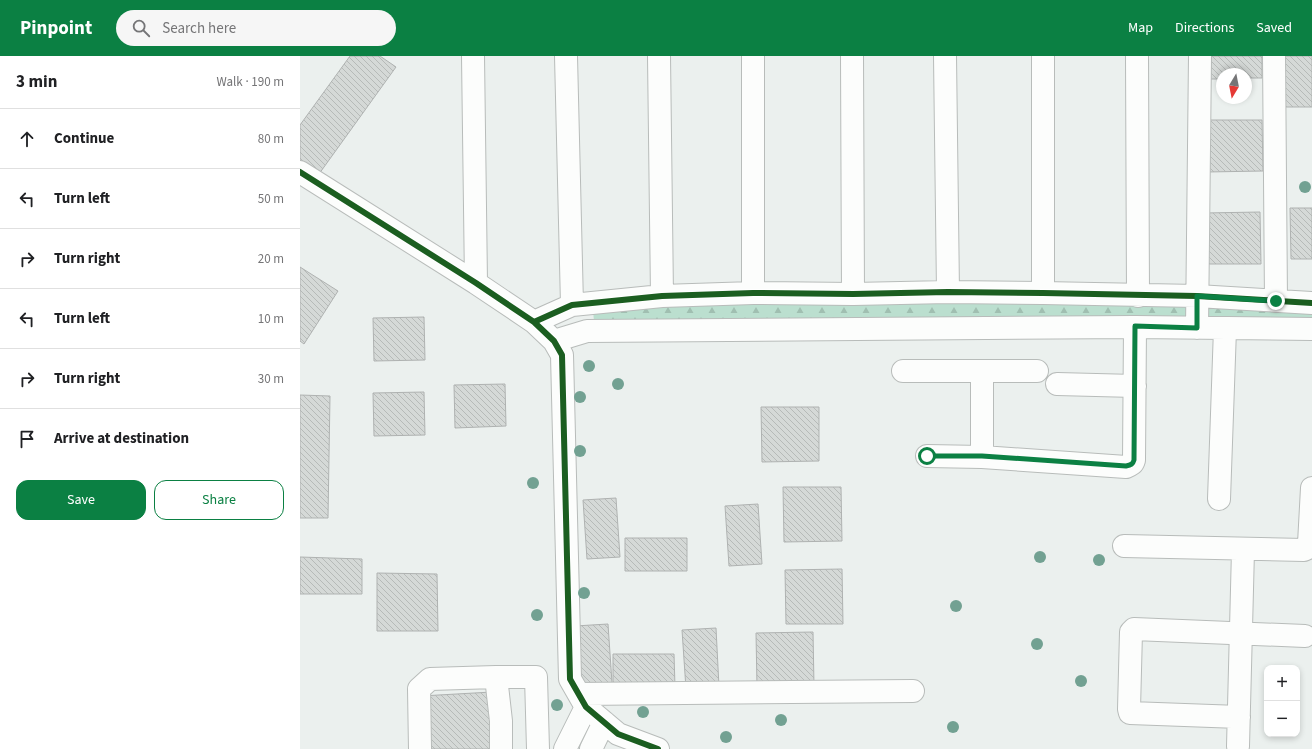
<!DOCTYPE html>
<meta charset="utf-8">
<style>
:root{--surface:#fff;--page:#f6f6f6;--text:#202124;--muted:#757577;--line:#e0e0e0;--accent:#0b8043}
body{margin:0;font-family:"Source Sans 3",sans-serif;background:var(--page);color:var(--text)}
.controls{position:absolute;right:12px;bottom:12px;display:grid;overflow:hidden;border-radius:8px;box-shadow:0 2px 6px #0003}
.controls button{width:36px;height:36px;display:grid;place-items:center;padding:0;border:0;border-bottom:1px solid var(--line);background:var(--surface);color:var(--text);font:20px sans-serif}
.compass{position:absolute;left:916px;top:12px;width:36px;height:36px;border-radius:50%;background:var(--surface);box-shadow:0 2px 6px #0003;rotate:190deg}
.stop{position:absolute;width:12px;height:12px;margin:-9px;border:3px solid #0b8043;border-radius:50%;background:#fff}
.stop.end{background:#0b8043;border-color:#fff;box-shadow:0 1px 4px #0008}
.list{margin:0;padding:0;list-style:none}
h2{display:flex;justify-content:space-between;align-items:center;height:52px;margin:0;padding:0 16px;font-size:17px}
h2 small{font-size:13px;font-weight:400;color:var(--muted)}
.list li{display:grid;grid-template-columns:26px 1fr auto;gap:12px;align-items:center;box-sizing:border-box;height:60px;padding:0 16px;border-top:1px solid var(--line)}
.list b{display:block;font-size:15px;white-space:nowrap}
.list em{font-size:13px;font-style:normal;color:var(--muted)}
.actions{display:flex;gap:8px;padding:12px 16px}
.actions a{flex:1;padding:9px 0;border:1px solid var(--accent);border-radius:12px;text-align:center;font-size:14px;color:var(--accent)}
.actions .main{background:var(--accent);color:#fff}
.icon{flex:none;width:22px;height:22px;fill:none;stroke:currentColor;stroke-width:2;stroke-linecap:round;stroke-linejoin:round}
.map{position:relative;flex:none;width:1012px;height:693px;overflow:hidden}
header{display:flex;align-items:center;gap:24px;box-sizing:border-box;height:56px;padding:0 20px;background:var(--accent);color:#fff}
header strong{font-size:19px}
nav{display:flex;gap:22px;margin-inline-start:auto;font-size:14px}
.search{width:280px;height:36px;background:var(--page);display:flex;align-items:center;gap:10px;box-sizing:border-box;padding:0 14px;border-radius:22px;color:var(--muted);font-size:15px}
main{display:flex}
aside{flex:1;background:var(--surface)}
.map>svg:first-child{display:block}
</style>
<header>
<strong>Pinpoint</strong>
<div class="search"><svg class="icon" aria-label="search" viewBox="0 0 24 24"><circle cx="10" cy="10" r="6"/><path d="M15 15l6 6"/></svg>Search here</div>
<nav><a>Map</a><a>Directions</a><a>Saved</a></nav>
</header>
<main>
<aside>
<h2>3 min<small>Walk · 190 m</small></h2>
<ul class="list">
<li><svg class="icon" aria-label="ahead" viewBox="0 0 24 24"><path d="M12 20V5M6 11l6-6 6 6"/></svg><div><b>Continue</b></div><em>80 m</em></li>
<li><svg class="icon" aria-label="left" viewBox="0 0 24 24"><path d="M17 20v-9H6M10 6l-5 5 5 5"/></svg><div><b>Turn left</b></div><em>50 m</em></li>
<li><svg class="icon" aria-label="right" viewBox="0 0 24 24"><path d="M7 20v-9h11M14 6l5 5-5 5"/></svg><div><b>Turn right</b></div><em>20 m</em></li>
<li><svg class="icon" aria-label="left" viewBox="0 0 24 24"><path d="M17 20v-9H6M10 6l-5 5 5 5"/></svg><div><b>Turn left</b></div><em>10 m</em></li>
<li><svg class="icon" aria-label="right" viewBox="0 0 24 24"><path d="M7 20v-9h11M14 6l5 5-5 5"/></svg><div><b>Turn right</b></div><em>30 m</em></li>
<li><svg class="icon" aria-label="arrive" viewBox="0 0 24 24"><path d="M6 21V4h12l-3 4 3 4H6"/></svg><div><b>Arrive at destination</b></div></li>
</ul>
<div class="actions"><a class="main">Save</a><a>Share</a></div>
</aside>
<div class="map">
<svg width="1012" height="693" viewBox="0 0 1012 693">
<defs>
<pattern id="forest-firs" width="22" height="20" patternUnits="userSpaceOnUse"><rect width="22" height="20" fill="#bbdfcf"/><path d="M5 1l3.5 6h-7zM16 11l3.5 6h-7z" fill="#a0bfb1"/></pattern>
<pattern id="building-back-hatch" width="6" height="6" patternUnits="userSpaceOnUse"><rect width="6" height="6" fill="#d5d9d7"/><path d="M-1 5l2 2M0 0l6 6M5-1l2 2" fill="none" stroke="#b6bab8"/></pattern>
</defs>
<rect width="100%" height="100%" fill="#ebf0ee"/>
<path fill="url(#forest-firs)" d="M475,247L622,248L715,247H888L1012,254V265H588L478,262L294,265L293,255L370,249Z"/>
<path fill="url(#building-back-hatch)" stroke="#afb2b1" d="M50,0H80L96,11L19,118L0,104V69Z
M906,0H962V22H946V18H922V23H906Z
M976,0H1012V51H977Z
M906,64H962L963,115L907,116Z
M990,152H1012V203H991Z
M960,156L961,208H905L904,157Z
M0,211L38,235L4,288L0,285Z
M124,261L125,304L74,305L73,262Z
M205,328L206,370L155,372L154,329Z
M124,336L125,379L74,380L73,337Z
M0,339L30,340L28,462H0Z
M461,351H519V405L462,406Z
M483,431H541L542,485L484,486Z
M316,442L320,501L287,503L283,444Z
M458,448L462,508L429,510L425,450Z
M325,482H387V515H325Z
M0,501L62,503V538H0Z
M542,513L543,568H486L485,514Z
M77,517L137,518L138,575H77Z
M308,568L312,627L278,629L275,570Z
M416,572L419,631L386,633L382,574Z
M513,576L514,630L457,631L456,577Z
M313,598H374L375,631H313Z
M192,636L195,693H125L121,640Z"/>
<g fill="none" stroke-linecap="round" stroke-linejoin="round">
<g stroke="#b8bcba" stroke-width="24">
<path id="minor" d="M173,0L176,227
M266,0L272,249
M359,0L362,240
M453,0V237
M552,0L553,238
M645,0L648,236
M837,0L838,240
M974,0L976,245
M0,116L176,227L234,266L254,285L262,299L270,623L286,651L318,678L358,693
M743,237V0
M234,266L272,249L362,240L453,237L553,238L648,236L743,237L897,240L1012,247
M897,272L900,0
M254,285L287,275L835,271L1012,273
M603,315H737
M757,328L835,330
M627,400L682,401L826,411C831,409 833,408 834,404L835,271
M682,401V315
M919,443L925,273
M824,490L1004,494L1006,493L1009,488L1012,432
M196,621H236L238,693
M279,638L613,635
M939,661L830,657L829,653L831,576L834,573L1005,580
M938,690L943,494
M120,693L119,633L130,623L196,621L201,665V693
M265,693L286,651
M291,693L304,666"/>
</g>
<use href="#minor" stroke="#fcfdfc" stroke-width="22"/>
<g stroke="#fff" stroke-width="8">
<path id="cycleway" d="M0,116L176,227L234,266L254,285L262,299L270,623L286,651L318,678L358,693
M234,266L272,249L362,240L453,237L553,238L648,236L743,237L897,240L1012,247"/>
</g>
<use href="#cycleway" stroke="#1b5e20" stroke-width="6"/>
</g>
<g fill="#72a192">
<circle cx="1005" cy="131" r="6"/>
<circle cx="289" cy="310" r="6"/>
<circle cx="318" cy="328" r="6"/>
<circle cx="280" cy="341" r="6"/>
<circle cx="280" cy="395" r="6"/>
<circle cx="233" cy="427" r="6"/>
<circle cx="740" cy="501" r="6"/>
<circle cx="799" cy="504" r="6"/>
<circle cx="284" cy="537" r="6"/>
<circle cx="656" cy="550" r="6"/>
<circle cx="237" cy="559" r="6"/>
<circle cx="737" cy="588" r="6"/>
<circle cx="781" cy="625" r="6"/>
<circle cx="257" cy="649" r="6"/>
<circle cx="343" cy="656" r="6"/>
<circle cx="481" cy="664" r="6"/>
<circle cx="653" cy="671" r="6"/>
<circle cx="426" cy="681" r="6"/>
</g>
<g fill="none" stroke-linecap="round" stroke-linejoin="round">
<path stroke="#0b8043" stroke-width="5" d="M627,400H682L826,410C831,409 833,408 834,404L835,270L897,272V240L976,245"/>
</g>
</svg>
<div class="controls">
<button>+</button>
<button>−</button>
</div>
<svg class="compass" viewBox="-18 -18 36 36"><path d="M0-13l5 13h-10z" fill="#e53935"/><path d="M0 13l5-13h-10z" fill="#757577"/></svg>
<div class="stop" style="left:627px;top:400px"></div>
<div class="stop end" style="left:976px;top:245px"></div>
</div>
</main>
